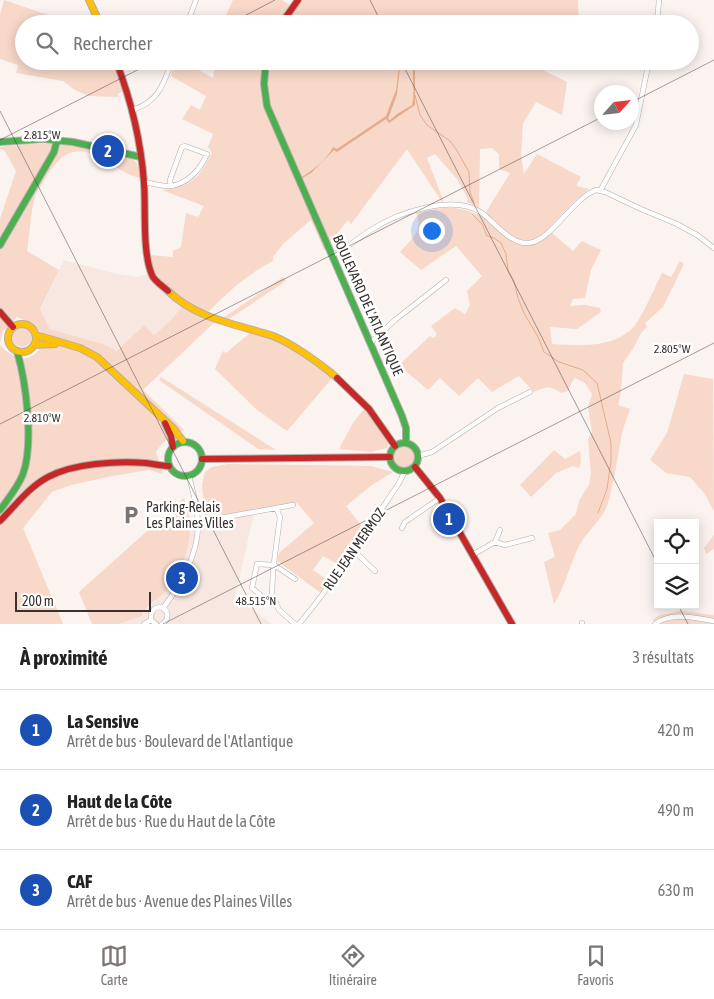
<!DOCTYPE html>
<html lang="fr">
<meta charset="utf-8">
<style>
:root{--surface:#fff;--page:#f6f6f6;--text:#222;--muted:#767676;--line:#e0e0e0;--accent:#7b7573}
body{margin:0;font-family:"Asap Condensed",sans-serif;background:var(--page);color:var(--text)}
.controls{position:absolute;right:15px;bottom:15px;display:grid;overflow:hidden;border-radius:0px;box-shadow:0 2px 12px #0003}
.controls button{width:45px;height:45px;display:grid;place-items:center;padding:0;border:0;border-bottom:1px solid var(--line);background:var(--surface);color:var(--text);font:25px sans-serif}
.compass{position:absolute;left:594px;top:85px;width:45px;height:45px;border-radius:50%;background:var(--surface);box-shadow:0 2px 12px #0003;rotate:63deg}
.scale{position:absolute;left:15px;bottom:12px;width:136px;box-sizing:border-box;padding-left:5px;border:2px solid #37312f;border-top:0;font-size:14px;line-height:18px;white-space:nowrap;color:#37312f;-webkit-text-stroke:4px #fff;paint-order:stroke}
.you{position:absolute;left:431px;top:230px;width:18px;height:18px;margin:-12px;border:4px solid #fff;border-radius:50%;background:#1a73e8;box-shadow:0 0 0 8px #1a73e833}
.badge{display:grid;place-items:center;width:32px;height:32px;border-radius:50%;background:var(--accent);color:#fff;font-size:16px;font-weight:700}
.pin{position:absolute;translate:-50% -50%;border:2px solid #fff;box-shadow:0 1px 5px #0006}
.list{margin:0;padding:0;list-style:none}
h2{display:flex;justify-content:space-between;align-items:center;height:65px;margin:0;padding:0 20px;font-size:21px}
h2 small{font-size:16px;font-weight:400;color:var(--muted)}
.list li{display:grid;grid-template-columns:32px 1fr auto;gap:15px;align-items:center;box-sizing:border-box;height:80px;padding:0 20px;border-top:1px solid var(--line)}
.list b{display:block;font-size:19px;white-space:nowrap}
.list p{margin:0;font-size:16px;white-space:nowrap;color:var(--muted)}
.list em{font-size:16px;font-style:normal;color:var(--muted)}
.icon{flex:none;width:28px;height:28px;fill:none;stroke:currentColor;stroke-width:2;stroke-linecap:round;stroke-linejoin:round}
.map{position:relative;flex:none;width:714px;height:624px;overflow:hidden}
.search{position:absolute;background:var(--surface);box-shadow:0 2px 12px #0003;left:15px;right:15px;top:15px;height:55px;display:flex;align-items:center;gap:12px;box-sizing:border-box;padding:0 18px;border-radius:28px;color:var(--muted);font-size:19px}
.sheet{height:305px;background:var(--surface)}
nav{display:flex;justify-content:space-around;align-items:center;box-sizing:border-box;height:70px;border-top:1px solid var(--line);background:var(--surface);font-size:14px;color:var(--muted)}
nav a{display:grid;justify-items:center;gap:2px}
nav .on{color:var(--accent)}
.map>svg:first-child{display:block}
</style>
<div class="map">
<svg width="714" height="624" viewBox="0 0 714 624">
<rect width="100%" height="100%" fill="#faf3f0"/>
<path fill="#f7e7e0" d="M64,260L117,274L138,277L154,272L165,286L186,301L172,319L154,335L144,326L117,351L103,344L50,329L40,310Z
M255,508L235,597L272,624H119L142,616L145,609L164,594L180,570L188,546L190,521Z"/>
<path fill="#f7d8c9" d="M4,0L54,17L75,19V24H24V61H112L124,91L117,94L119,97L89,96L75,90L63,81L16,73L18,65L0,59V15Z
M233,0H282L296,9L303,0H578L579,24H522L517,22L515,24H222Z
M176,61H182L213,78L216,61H525L567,82L562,115L536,102L523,123L521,155L524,174L537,154L581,177L576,186L589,189L574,201L548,229L553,234L573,251L582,241L601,250L591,270L585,298L573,299L570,306L585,305L600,308L601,312L577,329L550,327L552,344C580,346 620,349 638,321C647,306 654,289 662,273L671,277L680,261L684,264L663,307L645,323L647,327L641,333L634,347L623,363L621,391L618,405L630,409C627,419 622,429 621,439C617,460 614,482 608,503C603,520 586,531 578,548C569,566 565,587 554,604L544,562L555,557L548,533L560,530L576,514L579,501L589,485L591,474L588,439L592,432L588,407L592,394L585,383L575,378L572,382L568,391L561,393C550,385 546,387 534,392L519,376L492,392L478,378L459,396L440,378L428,390L399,365L430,336L434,338L437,334L431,326L455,308L465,314L470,305L467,291L482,276L456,246L421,270L400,252C411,239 424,231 416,213C445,207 455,204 483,217L510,173L499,169V154L492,148L480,149L479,207L467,202L468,199L457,179L435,154L427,158L443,200L442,202L407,149L351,224L348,220L324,250L311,220L284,243L273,257V261C246,275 229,291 208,312L220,317L143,390L184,430L163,442L156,452L163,474L149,470L112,476L71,485L52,492L23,528L63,624H0V345C20,366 36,362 47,336L27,321L17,317L3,331L0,343V219L16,171L4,150L0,149V147L27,144H68L127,156C139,161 139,166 140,178C122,174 109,160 92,154C68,144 55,162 44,181C41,186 36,192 35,197C30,214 30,234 27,251L59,270L40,309L50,329L103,344L117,351L144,325L154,335L172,319L186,301C168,286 154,281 150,255L173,257V251L181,247L186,213L198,217L204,206L162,190C193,186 198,178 212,153L208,147L213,134L182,119L191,105L200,110L206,96L171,76Z
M283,277L286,281L229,319L223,318Z
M12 337a10 10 0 1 1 20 0a10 10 0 1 1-20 0Z
M256,328L289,340L335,370L330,374L333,377L287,431L257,410L215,369L223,351L226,353Z
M684,374L713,379L714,511L704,493L690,477L666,473L650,460L667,433Z
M161,377L276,450L258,449L159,380Z
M364,409L389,442L387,448L371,452L339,449L353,423Z
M394 457a10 10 0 1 1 20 0a10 10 0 1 1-20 0Z
M554,450L565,459L580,451L581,462L579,468L573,466L556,473L531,497L520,485Z
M228,464L371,466L393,472L372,485L346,506L364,529L339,565L323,556L313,570L329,581L321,593L277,561L279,553L314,523L297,503L205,518L202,484L205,472L212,467Z
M184,498C186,506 189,514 190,521C191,546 182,576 163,594C155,602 146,604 142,616L119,624H92L79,592Z
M714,535V549L706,554L704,548Z
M680,611L714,615V624H659L652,620L660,615Z"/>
<path fill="#e4ac8d" d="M415,61V105L389,123L386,119L337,152L334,150L311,173L301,179L300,178C312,171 327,160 333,147L337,149L386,116L396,90L399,68L400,67L397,94L388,119L390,120L397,114L412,105C416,91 410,76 415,61Z"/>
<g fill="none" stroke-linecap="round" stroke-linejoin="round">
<path stroke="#e4ac8d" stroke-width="1" d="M415,95L420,115L427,125L450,141L456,149L469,172L470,192L474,202
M472,214L482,224L487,236L494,238L501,243L506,254L508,270L514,281L518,298L524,313L538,337L544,352L559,362L583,370L597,383L611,443V461L607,489L598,513"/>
<g stroke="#b4aeac" stroke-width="5.5">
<path id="street" d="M187,24L196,0
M657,24L659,0
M133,110C159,101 163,85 172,61
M144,182C152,183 160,186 168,186C186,186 201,169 207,154L185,146L182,147L170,180L171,186
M600,191L636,125L649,61
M333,255C346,249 358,238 371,230C397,213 453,193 482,213C495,223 511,245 529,243C551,241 572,199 596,190L605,192L641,209L677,224L697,235L714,248
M370,343L395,320L446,280
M418,456L432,452L498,408L530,392
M276,508L280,517L273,570L272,594L279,610L295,624
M198,522L293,505
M402,528L405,522L440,498
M495,542L500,530
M354,551L375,571
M472,555L495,542L505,545L532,538
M274,603L269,602L252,588L257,564L274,565L295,579
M163,608C181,585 199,553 198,522C197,507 193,491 189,476
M582,623V624
M144,624L151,620
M156,624L151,620V614L154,609L160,607C169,610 170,619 162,624
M299,624C336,580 367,531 399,483L405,471
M655,624C672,611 695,618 714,621"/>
</g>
<g stroke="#b4aeac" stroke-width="8">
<path id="fast" d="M266,61L264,84L267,106L402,416L406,428V443
M0,142L43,139L73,142L141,157
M0,245L54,152L57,140
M168 459a17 17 0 1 1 34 0a17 17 0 1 1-34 0Z
M390 457a14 14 0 1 1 28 0a14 14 0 1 1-28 0Z
M0,510C8,499 18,487 23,474C34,443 26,382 17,351"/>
</g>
<g stroke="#b4aeac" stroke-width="8">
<path id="slow" d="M89,0L100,24
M168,291C197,319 236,324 273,336C293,344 321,364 337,378
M8 338a14 14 0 1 1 28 0a14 14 0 1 1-28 0Z
M36,335L80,348L97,357L173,428L183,441
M34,345L55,344"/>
</g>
<g stroke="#b4aeac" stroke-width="8">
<path id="jam" d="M281,24L298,0
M116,61C131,100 141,141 144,183C146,209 142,252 152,275C154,281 163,286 168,291
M0,312L13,327
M337,378L369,409L395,446
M165,423L171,436L173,447
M202,459L390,457
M415,467L440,498L512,624
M0,521C15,506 29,487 48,477C74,463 117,461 146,463C154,464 161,466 169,466"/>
</g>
<use href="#street" stroke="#fefdfd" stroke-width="4.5"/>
<use href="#fast" stroke="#4caf50" stroke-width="6"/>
<use href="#slow" stroke="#ffc107" stroke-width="6"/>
<use href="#jam" stroke="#c62828" stroke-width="6"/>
</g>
<path fill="none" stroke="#37312f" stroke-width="1" stroke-opacity="0.45" d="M370,0L382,24M229,24L275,0M401,61L658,565M632,102L714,60M0,111L261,624M0,140L155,61M0,424L602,117M678,605L688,624M163,624L714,343"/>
<defs>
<g id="parking-bare" transform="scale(1.5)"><path d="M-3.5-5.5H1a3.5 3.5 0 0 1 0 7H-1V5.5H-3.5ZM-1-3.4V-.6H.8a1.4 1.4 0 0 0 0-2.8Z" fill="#7b7573" stroke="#fff" stroke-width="2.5" paint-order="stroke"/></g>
</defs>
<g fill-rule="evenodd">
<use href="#parking-bare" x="131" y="515"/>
</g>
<g text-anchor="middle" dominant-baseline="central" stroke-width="5" stroke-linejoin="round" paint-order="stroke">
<g font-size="14" fill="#37312f" stroke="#fff">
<text transform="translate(368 305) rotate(66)">BOULEVARD DE L'ATLANTIQUE</text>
<text transform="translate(354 549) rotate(-55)">RUE JEAN MERMOZ</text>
</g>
<g font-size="14" fill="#37312f" stroke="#fff" text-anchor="start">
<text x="146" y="507">Parking-Relais<tspan x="146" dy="16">Les Plaines Villes</tspan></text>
</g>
</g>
<g font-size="12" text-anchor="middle" fill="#37312f" stroke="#fff" stroke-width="5" stroke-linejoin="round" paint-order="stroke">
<text x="42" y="139">2.815°W</text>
<text x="672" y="353">2.805°W</text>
<text x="42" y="422">2.810°W</text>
<text x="256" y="605">48.515°N</text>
</g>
</svg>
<div class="controls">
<button><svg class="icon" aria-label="locate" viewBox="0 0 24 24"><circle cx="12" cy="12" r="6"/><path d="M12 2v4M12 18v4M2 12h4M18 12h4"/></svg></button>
<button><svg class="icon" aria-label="layers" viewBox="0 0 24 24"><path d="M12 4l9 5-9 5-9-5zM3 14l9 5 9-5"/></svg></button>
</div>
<svg class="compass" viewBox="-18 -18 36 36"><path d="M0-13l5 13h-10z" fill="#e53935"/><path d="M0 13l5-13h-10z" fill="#767676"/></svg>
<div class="scale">200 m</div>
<div class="you"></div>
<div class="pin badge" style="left:449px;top:519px;background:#1a4fb4">1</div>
<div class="pin badge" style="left:108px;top:151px;background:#1a4fb4">2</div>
<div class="pin badge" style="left:182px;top:578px;background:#1a4fb4">3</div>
<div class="search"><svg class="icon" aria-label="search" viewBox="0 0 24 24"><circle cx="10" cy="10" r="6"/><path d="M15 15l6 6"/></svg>Rechercher</div>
</div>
<section class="sheet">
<h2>À proximité<small>3 résultats</small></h2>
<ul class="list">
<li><span class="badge" style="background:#1a4fb4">1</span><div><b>La Sensive</b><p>Arrêt de bus · Boulevard de l'Atlantique</p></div><em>420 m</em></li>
<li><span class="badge" style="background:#1a4fb4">2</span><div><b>Haut de la Côte</b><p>Arrêt de bus · Rue du Haut de la Côte</p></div><em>490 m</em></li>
<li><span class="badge" style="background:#1a4fb4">3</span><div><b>CAF</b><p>Arrêt de bus · Avenue des Plaines Villes</p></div><em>630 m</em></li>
</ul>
</section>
<nav>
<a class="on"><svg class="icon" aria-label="map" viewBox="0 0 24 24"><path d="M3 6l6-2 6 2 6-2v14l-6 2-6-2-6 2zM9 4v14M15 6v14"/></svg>Carte</a>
<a><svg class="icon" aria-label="directions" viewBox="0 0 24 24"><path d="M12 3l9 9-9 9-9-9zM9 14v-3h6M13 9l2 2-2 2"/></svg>Itinéraire</a>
<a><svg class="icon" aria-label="saved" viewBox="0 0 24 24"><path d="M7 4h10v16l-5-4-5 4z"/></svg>Favoris</a>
</nav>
